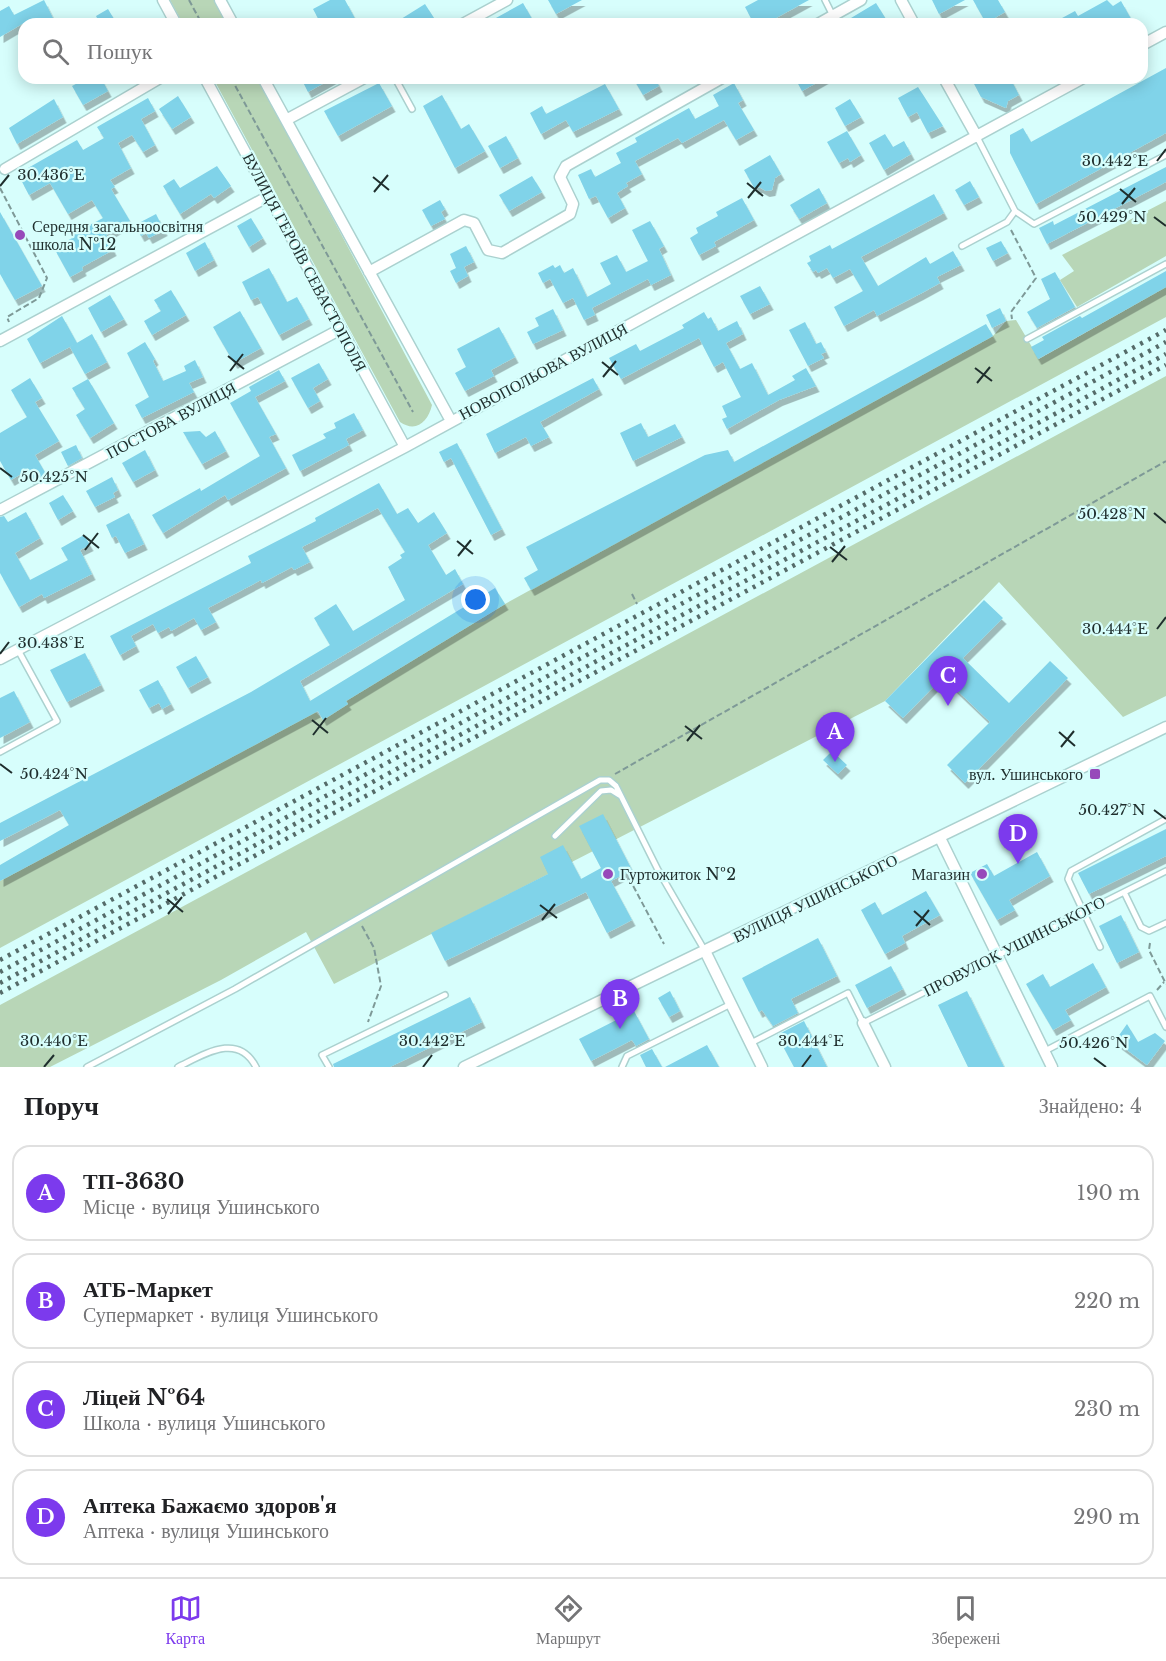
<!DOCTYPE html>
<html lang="uk">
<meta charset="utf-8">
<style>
:root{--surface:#fff;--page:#f6f6f6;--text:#202124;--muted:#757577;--line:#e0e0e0;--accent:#7c3aed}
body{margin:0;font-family:"Libre Baskerville",serif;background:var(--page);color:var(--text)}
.you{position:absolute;left:476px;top:600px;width:21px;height:21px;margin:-15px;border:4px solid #fff;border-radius:50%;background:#1a73e8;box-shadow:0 0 0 9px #1a73e833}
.badge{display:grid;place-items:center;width:39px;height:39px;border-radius:50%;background:var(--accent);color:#fff;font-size:20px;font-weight:700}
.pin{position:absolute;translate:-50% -50px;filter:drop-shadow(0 2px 3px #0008)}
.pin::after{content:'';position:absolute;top:32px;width:21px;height:18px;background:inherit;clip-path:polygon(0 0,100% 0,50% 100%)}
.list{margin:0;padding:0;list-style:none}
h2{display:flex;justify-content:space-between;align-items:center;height:78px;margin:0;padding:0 24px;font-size:26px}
h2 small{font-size:20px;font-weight:400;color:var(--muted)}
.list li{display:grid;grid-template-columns:39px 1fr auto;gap:18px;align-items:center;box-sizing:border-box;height:96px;margin:0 12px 12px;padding:0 12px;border:2px solid var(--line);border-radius:18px}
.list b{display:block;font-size:22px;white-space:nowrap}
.list p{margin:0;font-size:20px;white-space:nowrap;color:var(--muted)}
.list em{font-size:20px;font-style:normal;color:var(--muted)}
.icon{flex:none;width:33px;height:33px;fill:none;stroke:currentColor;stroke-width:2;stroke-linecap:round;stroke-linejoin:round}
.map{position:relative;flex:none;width:1166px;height:1067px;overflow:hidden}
.search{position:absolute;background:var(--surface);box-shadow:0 3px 15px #0003;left:18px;right:18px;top:18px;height:66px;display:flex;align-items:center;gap:15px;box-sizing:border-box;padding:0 21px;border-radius:18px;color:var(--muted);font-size:22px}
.sheet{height:510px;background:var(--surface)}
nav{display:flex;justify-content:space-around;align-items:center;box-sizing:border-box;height:84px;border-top:2px solid var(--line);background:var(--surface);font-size:16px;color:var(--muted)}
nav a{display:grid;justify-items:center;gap:3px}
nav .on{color:var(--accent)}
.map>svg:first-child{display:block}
</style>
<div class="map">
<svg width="1166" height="1067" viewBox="0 0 1166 1067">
<defs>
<filter id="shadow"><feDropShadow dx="3.5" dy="6" stdDeviation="0" flood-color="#0004"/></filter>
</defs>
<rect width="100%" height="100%" fill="#d7fefc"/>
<path fill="#b8d6b7" d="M170,0H216L229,24H183Z
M213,78H258L432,405C428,422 416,433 400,422Z
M1166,201V256L1077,307L1060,280L1074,271L1062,255Z
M1166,287V317L0,948V881L316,712L323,720L348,704L346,701L505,604L993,336L1006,321L1016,320L1039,359Z
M1166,376V696L1123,717L999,582L885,701L334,984L306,932L221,980L50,1067H0V1005Z"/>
<path fill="#80d3e9" filter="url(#shadow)" d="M44,0L54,20L46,24H22L0,37V11L9,6L14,15Z
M330,0H345L358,24H321L313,9Z
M548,0H582L556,14Z
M758,0H809L765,24H754L745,7Z
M932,0H965L939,14Z
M973,0H998L1005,12L986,23Z
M1107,0L1113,6L1121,1L1134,24H1051L1075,11L1078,16Z
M523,3L535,24H485Z
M876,3L889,24H841Z
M425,4L434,18L425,24H393Z
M108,9L117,24H100L96,16Z
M1166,68V133L1036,204L1010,153V135L1023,128L1031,142Z
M87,78H101L108,91L83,105L72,86Z
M301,78H333L308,92Z
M633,78H655L659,86L643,95Z
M795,78H825L802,91Z
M971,78H1010L1019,95L1008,101L1006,108L981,97Z
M379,83L392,106L338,136L324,111Z
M734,83L743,100L738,103L754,130L736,140L724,120L682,143L678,138L635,161L642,174L626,183L628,186L617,193L625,208L608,218L596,196L589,199L578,175L591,169L595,177L621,163L616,153L637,142L635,138L689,108L695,119L719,106L713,95Z
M605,84L619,109L573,132L566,120L541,134L530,113L542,106L546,114Z
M918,87L943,126L928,133L917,112L908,117L898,98Z
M442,95L461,129L469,124L485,151L455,168L423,106Z
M178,96L191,117L172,129L159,109Z
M148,98L155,111L141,119L155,145L143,152L132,135L118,143L131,168L110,180L115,187L111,189L130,221L106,235L113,250L82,267L83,270L70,277L54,248L74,237L72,234L103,218L92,200L68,214L50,183L29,195L21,180L32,174L28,168L77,140L83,150L104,138L97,127Z
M54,99L63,117L17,144L9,128Z
M850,99L861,117L845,126L835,108Z
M847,131L861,155L850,162L848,158L839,163L827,142Z
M885,134L893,147L904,141L911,154L884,170L869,143Z
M506,136L518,158L500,168L488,146Z
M770,155L781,174L775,178L772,190L766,191L759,187L755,189L744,170Z
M217,166L231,186L214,198L211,194L180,214L163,186L174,179L180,188Z
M1166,167V182L1047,244L1039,228L1053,221L1054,225Z
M532,176L542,192L509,211L499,195Z
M970,181L979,197L964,205L955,190Z
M819,188L827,203L799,219L790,205Z
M934,194L944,213L861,257L878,286L926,257L930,264L953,251L961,265L937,277L940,283L920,294L877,316L874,310L844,326L834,307L863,291L850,269L833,278L827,268L818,273L816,270L813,272L807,263L811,261L809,256L830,245L832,249Z
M742,198L754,220L714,242L716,246L699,255L690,238L698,233L696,228L718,216L716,212Z
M440,200L445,209L441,212L445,219L431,226L422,210Z
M0,212L42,286L15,300L0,274Z
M156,214L164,230L149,238L146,233L141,236L135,225Z
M251,218L263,238L249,247L237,226Z
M650,221L664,246L659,249L671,275L651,285L648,279L592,308L595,315L584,320L573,298L563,303L550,279L543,283L538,273L553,265L555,268L560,265L564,273L573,268L587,297L611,284L600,263L617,255L626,272L648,261L632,230Z
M1001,241L1008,253L993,261L986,248Z
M205,242L214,260L195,271L186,253Z
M466,246L474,262L464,267L468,276L456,283L450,271L456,268L450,254Z
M269,268L287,302L297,297L309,319L279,335L258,297L251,300L242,282Z
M1166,271V287L1038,359L1031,347L1044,340L1042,337L1080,316L1082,318Z
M1055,272L1075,307L1037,328L1027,312L1050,299L1041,279Z
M760,286L770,304L750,314L740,296Z
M171,290L186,315L152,335L144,321L161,311L154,300Z
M110,295L124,319L101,332L88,308Z
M1000,308L1006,321L992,328L986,315Z
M553,309L563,330L533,344L527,332L539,326L535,318Z
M240,311L261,348L234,363L213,327Z
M704,312L708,319L711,317L718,331L737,321L743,334L726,343L740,369L752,363L768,395L795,380L792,376L806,368L816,386L779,400L727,429L722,419L727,417L722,406L741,397L723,362L714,367L699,338L621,379L609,358L636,344L640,351L684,328L682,325Z
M62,316L77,343L40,363L27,339Z
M805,322L816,344L821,342L826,352L821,354L824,358L808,366L789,330Z
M986,324L993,336L531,590L524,578L538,570L526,547L705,455L728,450L734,462Z
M499,327L515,357L491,370L494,376L465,391L455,373L466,367L457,349Z
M92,334L107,362L85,374L70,347Z
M145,342L155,359L153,361L163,381L186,371L184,366L195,360L203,377L189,383L194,392L142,418L135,405L149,397L127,353Z
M319,363L328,379L313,388L320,401L308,408L291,378Z
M279,370L285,381L255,397L276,434L269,437L286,468L228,500L225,495L163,533L152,515L200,488L201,491L260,456L230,403L251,391L249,387Z
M30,378L42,398L35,402L59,441L35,455L46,474L32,482L26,471L11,480L0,461V433L27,417L11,390Z
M593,378L599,389L540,422L549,437L531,446L526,437L495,453L486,434Z
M88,379L114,423L90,438L76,415L85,409L72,388Z
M354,413L363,430L346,439L349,445L300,471L292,455L326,438L323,434L336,428L334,423Z
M641,423L648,437L675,424L682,437L633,461L620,433Z
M200,431L206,437L215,431L226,451L202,464L183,432Z
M457,443L502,529L491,535L451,458L444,462L439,452Z
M76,445L82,458L68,466L61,452Z
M145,450L155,470L133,482L122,463Z
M112,477L118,490L113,493L115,497L95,507L86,491Z
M379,483L397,514L408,508L418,523L434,512L447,533L428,545L446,575L455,569L463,584L300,681L310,701L495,588L505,604L346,701L348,704L323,720L318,711L0,881V865L69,825L60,810L0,841V823L251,692L330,645L314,618L336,604L353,631L405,600L388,567L402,558L400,555L405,552L378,508L302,547L310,562L294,570L292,567L262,583L261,580L208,608L216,622L201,630L194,618L171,631L169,627L158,633L153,624L131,636L136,646L120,655L110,636L251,563L248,556L316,521L315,518Z
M63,495L73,511L58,520L49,503Z
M26,512L40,538L15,553L30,580L68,560L61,548L84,535L90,545L80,550L92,574L44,598L42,594L19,607L0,573V517L4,516L8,522Z
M129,513L144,544L125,553L116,536L112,538L106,525Z
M984,600L1003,618L963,658L1009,703L1050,661L1068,678L965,783L947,765L990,722L943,677L903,718L885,701Z
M85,653L101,685L67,702L50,670Z
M196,656L208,677L188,688L176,667Z
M158,680L171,704L162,709L159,703L149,708L139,690Z
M14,691L30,722L0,738V698Z
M832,751L847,765L838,774L823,760Z
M603,814L632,870L611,881L632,920L607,933L586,892L445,961L431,933L548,874L540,857L563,845L581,879L601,868L579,826Z
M1166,829V856L1089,894L1078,873Z
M1037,852L1050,876L1009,900L1015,910L997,920L970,873L987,864L994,876Z
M926,891L940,915L902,936L905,943L885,954L861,910L875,902L882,915Z
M1121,915L1139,952L1117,963L1099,926Z
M818,938L837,976L791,999L798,1013L773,1026L762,1010L759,1012L742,978Z
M1093,963L1106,987L1065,1010L1071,1020L1053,1030L1026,984L1043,974L1050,987Z
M891,966L903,989L867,1008L855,985Z
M670,991L680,1011L669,1017L658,998Z
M967,991L1004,1067H968L938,1005Z
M470,997L482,1022L390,1067H334L333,1064Z
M634,1011L649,1039L636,1046L632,1040L591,1061L579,1039Z
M804,1021L827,1067H794L777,1035Z
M1127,1024L1138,1042L1155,1033L1165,1041L1147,1065L1115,1041Z
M707,1045L719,1067H665Z
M652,1049L662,1067H646L640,1055Z"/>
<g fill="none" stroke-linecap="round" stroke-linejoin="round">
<g stroke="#abd1cf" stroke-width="8">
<path id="lane" d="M825,0L833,16
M395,78L412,109
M977,137L1015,211L1034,224L1166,155
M962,246L1007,222L1015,211
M1027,339L1166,264
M0,752L57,721L18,650
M555,836L601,791L611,790L619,795
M1124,892L1141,927L1149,931L1166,923
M1100,947L1068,879L1071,871L1166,819
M751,1043L848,993L863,1023L1166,871
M1045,1051L1150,996L1166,1027
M87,1067L235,989L600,780H609L616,786L658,870L705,951
M178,1067C205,1054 238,1032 256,1067
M329,1067L322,1055L445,995
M622,1067L627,1056L731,1004"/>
</g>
<g stroke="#abd1cf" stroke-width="13">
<path id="street" d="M163,0L176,24
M220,0L233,24
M901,0L914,24
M463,24L507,0
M818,24L861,0
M1142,45L1166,32
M205,78L405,447
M263,78L451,421
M944,78L977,137
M286,120L364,78
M5,169L160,78
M369,272L464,220L474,223L488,250L502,253L570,214L573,204L560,177L566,166L722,78
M0,341L269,196
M0,510L341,329
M0,659L405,447L1083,78
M940,838L1052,1067
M705,951L762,1067
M863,1023L885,1067
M464,1067L1166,727"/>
</g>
<path stroke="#7e9997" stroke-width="2" stroke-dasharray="6 3" stroke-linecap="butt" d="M189,0L202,24
M231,78L413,412
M0,188L47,278L39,298L7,317L9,322
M1011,230L1036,278L1011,312L1012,319
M632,594L637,604
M615,774L1166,461
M629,878L664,944
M362,926L374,948L381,986L368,1022
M1150,943L1149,950L1166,984
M1157,990L1164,982"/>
<use href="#lane" stroke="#fff" stroke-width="5"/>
<use href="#street" stroke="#fff" stroke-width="10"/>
<path stroke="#556b69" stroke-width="4.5" stroke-dasharray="3 6" stroke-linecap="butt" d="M0,960L1166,330
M0,972L1166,342
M0,983L1166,354
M0,993L1166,365"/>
</g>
<path fill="none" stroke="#1f2e2d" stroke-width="2" d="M1157,161L1166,149M373,177L389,190M747,183L763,196M0,186L9,175M1120,189L1136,202M374,192L388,175M748,198L761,182M1122,204L1135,188M1154,217L1166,226M228,356L244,369M602,362L618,375M975,368L992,381M230,371L243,354M603,377L616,361M977,383L990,367M0,468L12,477M1154,513L1166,523M83,535L99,548M457,541L473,554M830,547L847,560M85,550L98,533M458,556L471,540M832,562L845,546M1157,629L1166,617M0,654L9,642M312,720L328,733M685,726L702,739M1059,732L1075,746M313,735L326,718M687,741L700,725M1061,747L1074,731M0,764L12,773M1154,810L1166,819M167,899L183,912M540,905L557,918M914,911L930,925M168,914L182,897M542,920L555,904M916,926L929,910M1094,1058L1106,1067M44,1067L54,1055M423,1067L432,1055M802,1067L811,1055"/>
<g fill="#9749ba" stroke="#d7fefc" stroke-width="2">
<circle cx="20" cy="235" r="6"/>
<rect x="1089" y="768" width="12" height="12" rx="3"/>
<circle cx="608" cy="874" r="6"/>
<circle cx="982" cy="874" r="6"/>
</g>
<g text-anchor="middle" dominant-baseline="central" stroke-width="4.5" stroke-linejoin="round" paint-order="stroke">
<g font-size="16" fill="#1f2e2d" stroke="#d7fefc" text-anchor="start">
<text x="32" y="226">Середня загальноосвітня<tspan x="32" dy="18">школа №12</tspan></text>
<text x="1083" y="774" text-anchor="end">вул. Ушинського</text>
<text x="620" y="874">Гуртожиток №2</text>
<text x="970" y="874" text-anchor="end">Магазин</text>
</g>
<g font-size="16" fill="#1f2e2d" stroke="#d7fefc">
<text transform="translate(305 262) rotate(62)">ВУЛИЦЯ ГЕРОЇВ СЕВАСТОПОЛЯ</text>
<text transform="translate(543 371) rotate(-28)">НОВОПОЛЬОВА ВУЛИЦЯ</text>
<text transform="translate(171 420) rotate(-28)">ПОСТОВА ВУЛИЦЯ</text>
<text transform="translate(815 898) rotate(-26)">ВУЛИЦЯ УШИНСЬКОГО</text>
<text transform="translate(1014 946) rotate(-27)">ПРОВУЛОК УШИНСЬКОГО</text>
</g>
</g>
<g font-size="15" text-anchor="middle" fill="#1f2e2d" stroke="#d7fefc" stroke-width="4.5" stroke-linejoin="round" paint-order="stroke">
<text x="1115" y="166">30.442°E</text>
<text x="51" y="180">30.436°E</text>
<text x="1112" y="222">50.429°N</text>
<text x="54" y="482">50.425°N</text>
<text x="1112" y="519">50.428°N</text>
<text x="1115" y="634">30.444°E</text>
<text x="51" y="648">30.438°E</text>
<text x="54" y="779">50.424°N</text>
<text x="1112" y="815">50.427°N</text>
<text x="54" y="1046">30.440°E</text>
<text x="432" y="1046">30.442°E</text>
<text x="811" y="1046">30.444°E</text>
<text x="1094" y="1048">50.426°N</text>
</g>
</svg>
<div class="you"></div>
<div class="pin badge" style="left:835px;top:762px">A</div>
<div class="pin badge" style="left:620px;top:1029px">B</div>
<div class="pin badge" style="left:948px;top:706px">C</div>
<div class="pin badge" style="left:1018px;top:864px">D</div>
<div class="search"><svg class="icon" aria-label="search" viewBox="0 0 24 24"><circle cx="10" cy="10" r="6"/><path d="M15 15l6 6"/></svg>Пошук</div>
</div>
<section class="sheet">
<h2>Поруч<small>Знайдено: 4</small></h2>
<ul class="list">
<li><span class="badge">A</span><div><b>ТП-3630</b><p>Місце · вулиця Ушинського</p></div><em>190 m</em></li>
<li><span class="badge">B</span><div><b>АТБ-Маркет</b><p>Супермаркет · вулиця Ушинського</p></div><em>220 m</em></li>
<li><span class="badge">C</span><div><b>Ліцей №64</b><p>Школа · вулиця Ушинського</p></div><em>230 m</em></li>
<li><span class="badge">D</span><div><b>Аптека Бажаємо здоров'я</b><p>Аптека · вулиця Ушинського</p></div><em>290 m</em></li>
</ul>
</section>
<nav>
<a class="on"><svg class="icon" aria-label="map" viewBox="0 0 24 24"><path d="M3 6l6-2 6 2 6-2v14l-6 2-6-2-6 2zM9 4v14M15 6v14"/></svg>Карта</a>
<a><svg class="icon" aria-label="directions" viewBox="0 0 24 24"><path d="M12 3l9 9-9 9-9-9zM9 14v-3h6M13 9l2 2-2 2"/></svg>Маршрут</a>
<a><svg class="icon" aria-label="saved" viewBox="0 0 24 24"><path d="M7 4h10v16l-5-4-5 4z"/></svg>Збережені</a>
</nav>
